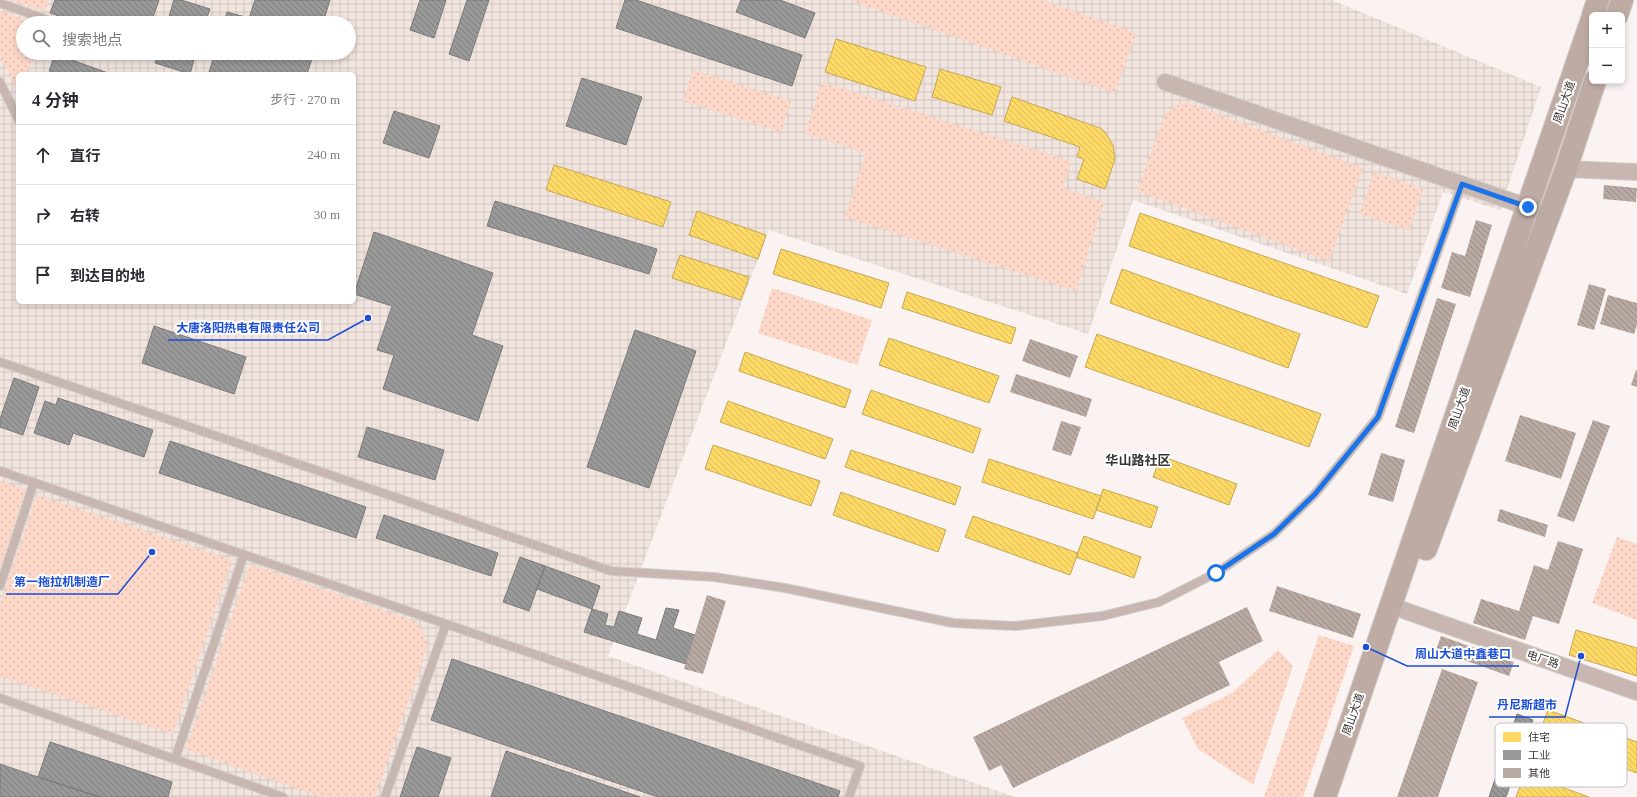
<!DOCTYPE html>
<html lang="zh">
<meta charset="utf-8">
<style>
:root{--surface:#fff;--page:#f7f7f7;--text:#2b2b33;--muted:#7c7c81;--line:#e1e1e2}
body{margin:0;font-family:"Times New Roman","Noto Sans SC",serif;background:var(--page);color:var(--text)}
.controls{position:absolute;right:12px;top:12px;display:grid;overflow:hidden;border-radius:6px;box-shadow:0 2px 6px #0003}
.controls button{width:36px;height:36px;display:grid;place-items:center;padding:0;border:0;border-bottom:1px solid var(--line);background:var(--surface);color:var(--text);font:20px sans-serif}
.stop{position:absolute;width:12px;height:12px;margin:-9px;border:3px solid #1a73e8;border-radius:50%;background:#fff}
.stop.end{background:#1a73e8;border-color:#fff;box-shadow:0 1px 4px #0008}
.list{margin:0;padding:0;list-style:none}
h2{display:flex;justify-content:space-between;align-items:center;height:52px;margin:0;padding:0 16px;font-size:17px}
h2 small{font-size:13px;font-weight:400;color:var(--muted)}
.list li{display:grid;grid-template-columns:26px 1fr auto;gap:12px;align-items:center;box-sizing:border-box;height:60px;padding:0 16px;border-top:1px solid var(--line)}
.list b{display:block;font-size:15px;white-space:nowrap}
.list em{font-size:13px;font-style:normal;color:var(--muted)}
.icon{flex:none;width:22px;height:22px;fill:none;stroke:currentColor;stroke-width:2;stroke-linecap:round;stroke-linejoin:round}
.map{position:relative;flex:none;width:1637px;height:797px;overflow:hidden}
.search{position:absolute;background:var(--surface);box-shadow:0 2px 6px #0003;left:16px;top:16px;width:340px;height:44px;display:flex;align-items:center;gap:10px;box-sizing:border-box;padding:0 14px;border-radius:22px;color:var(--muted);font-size:15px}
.panel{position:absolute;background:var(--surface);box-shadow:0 2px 6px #0003;left:16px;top:72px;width:340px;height:232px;border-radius:6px}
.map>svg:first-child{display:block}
</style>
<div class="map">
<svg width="1637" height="797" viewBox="0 0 1637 797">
<defs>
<pattern id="industrial-grid" width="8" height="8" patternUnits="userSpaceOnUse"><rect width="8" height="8" fill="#f2e5e0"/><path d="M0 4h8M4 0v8" fill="none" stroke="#d0c5c1"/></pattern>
<pattern id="grass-dots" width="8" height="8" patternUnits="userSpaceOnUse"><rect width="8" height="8" fill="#fdd8c8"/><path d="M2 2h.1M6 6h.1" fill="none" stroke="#dabaac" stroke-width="1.8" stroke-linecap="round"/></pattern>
<pattern id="homes-back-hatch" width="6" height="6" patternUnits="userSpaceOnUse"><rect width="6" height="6" fill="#ffd966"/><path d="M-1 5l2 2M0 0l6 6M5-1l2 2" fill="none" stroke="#dbbb59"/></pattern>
<pattern id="industry-back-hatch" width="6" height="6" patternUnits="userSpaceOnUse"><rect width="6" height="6" fill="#999"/><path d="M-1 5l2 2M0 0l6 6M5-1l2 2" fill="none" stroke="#7e7e7d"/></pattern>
<pattern id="building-back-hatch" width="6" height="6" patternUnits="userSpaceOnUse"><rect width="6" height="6" fill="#b9a9a3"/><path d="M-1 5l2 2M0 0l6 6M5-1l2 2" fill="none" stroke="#978a85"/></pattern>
</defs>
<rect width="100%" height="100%" fill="#faf3f1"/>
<path fill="url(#industrial-grid)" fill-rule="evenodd" d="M0,0H1332L1541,87L1500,210L1443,192L1407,294L1133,200L1088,334L769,230L608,656L1015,797H0ZM23,23H349V53H23ZM18,74H354V302H18Z"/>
<path fill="url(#grass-dots)" d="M10,0H48L45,11Z
M849,0H1042L1136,33L1115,93Z
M0,11L34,23H23V53H34L26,74H18V92L0,55Z
M693,70L791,101L781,132L683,101Z
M822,82L1071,161L1063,188L1104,202L1076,291L845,217L866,153L805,133Z
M1184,102L1363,168L1329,261L1137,191L1166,112Z
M1374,172L1423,189L1409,230L1360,214Z
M772,288L872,320L857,365L758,333Z
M0,481L26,489L0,568Z
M37,495L232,560L173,734L0,676V605Z
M1617,537L1637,544V620L1592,603Z
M250,564L417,622L428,644L375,797H321L186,749Z
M1319,635L1354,646L1303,797H1264Z
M1278,650L1293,666L1253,785L1198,749L1182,718L1232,693Z"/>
<path fill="url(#homes-back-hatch)" stroke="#c4a857" d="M836,39L926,67L915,101L825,72Z
M940,69L1001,87L992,115L932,97Z
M1012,97L1100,128L1105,132L1113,145L1115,159L1105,189L1077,179L1084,159L1077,157L1080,147L1004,121Z
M554,165L671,202L663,227L546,190Z
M697,211L766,235L758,259L689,235Z
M1140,213L1379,296L1367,328L1129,246Z
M781,249L889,283L881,308L773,274Z
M680,255L749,277L741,300L672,278Z
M1122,269L1300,334L1288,368L1110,303Z
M907,292L1016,328L1011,344L902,308Z
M1097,334L1321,414L1309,447L1085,367Z
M889,338L999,376L989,403L879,365Z
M745,352L851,390L845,408L739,371Z
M871,390L981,429L973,453L862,414Z
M728,401L833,439L825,459L720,422Z
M713,445L820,481L811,506L705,469Z
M851,450L961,487L955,505L845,467Z
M1161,456L1237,484L1229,505L1153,477Z
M989,459L1101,496L1093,519L982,482Z
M1103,489L1158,507L1151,528L1096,510Z
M841,492L946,530L938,552L833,515Z
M973,516L1078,553L1070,575L965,537Z
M1084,536L1141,557L1134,578L1076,557Z
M1576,630L1637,648V676L1569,655Z
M1548,710L1637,742V773L1558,744L1545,781L1589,797H1516Z"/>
<path fill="url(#industry-back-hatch)" stroke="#7c7b7a" d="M55,0H159L151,23H80L50,13Z
M174,0H181L210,9L205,23H167Z
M255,0H330L323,23H264L249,18Z
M420,0H446L434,38L410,30Z
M467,0H489L469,61L449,54Z
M625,0H636L802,55L792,86L616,28Z
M741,0H780L815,13L805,38L736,12Z
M227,12L249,18L264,23H224Z
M158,53H196L190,74L155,63Z
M215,53H314L307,74H213L209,72Z
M55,54L111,74H58L49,71Z
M582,78L642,97L626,145L566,126Z
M394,111L440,126L429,158L383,143Z
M495,201L657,249L649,274L487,226Z
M374,232L493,273L472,335L503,346L478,421L383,389L394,355L377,350L392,306L354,294Z
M154,326L246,357L234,394L142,363Z
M635,330L696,351L649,488L587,467Z
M14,378L39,387L23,435L0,427V419Z
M58,398L153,430L144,457L73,433L69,445L34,433L45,401L56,405Z
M367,427L444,450L435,480L358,457Z
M170,441L366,507L356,538L159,473Z
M384,515L498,553L491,576L376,538Z
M520,557L545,566L529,611L503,602Z
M545,566L600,586L592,609L537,589Z
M666,608L679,610L673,628L695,635L686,664L584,632L592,609L608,614L605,625L614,627L619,611L642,618L637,634L656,640Z
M452,659L840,791L838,797H658L431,720Z
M1517,714L1533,720L1506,797H1489Z
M50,742L172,782L168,797H100L38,777Z
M417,747L451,758L438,797H400Z
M506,751L640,797H491Z
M0,764L38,777L100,797H0Z"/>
<path fill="url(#building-back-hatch)" d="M1604,185L1637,188L1636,202L1603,199Z
M1476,220L1492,225L1470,297L1441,288L1452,252L1465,256Z
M1589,284L1606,289L1594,330L1577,325Z
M1608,295L1637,303V325L1634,334L1600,324Z
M1437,298L1456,304L1414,433L1395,427Z
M1030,339L1078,356L1070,378L1022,361Z
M1636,370L1637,371V387L1631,385Z
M1016,374L1092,399L1086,417L1010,392Z
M1520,415L1576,433L1561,479L1505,461Z
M1593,420L1610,426L1574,522L1557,516Z
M1061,421L1081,427L1071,456L1052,450Z
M1381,453L1405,460L1393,502L1368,495Z
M1500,509L1548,525L1545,537L1497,521Z
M1558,541L1583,549L1559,624L1533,616L1525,640L1473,623L1481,599L1519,611L1534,565L1548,570Z
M1277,586L1361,614L1353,638L1269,611Z
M707,595L726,601L703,674L684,669Z
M1247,607L1263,641L1219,662L1230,685L1013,788L1001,765L989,771L973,737Z
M1441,636L1514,662L1509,676L1436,650Z
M1442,669L1478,682L1438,797H1397Z"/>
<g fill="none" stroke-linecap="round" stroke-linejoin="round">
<g stroke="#d3cecc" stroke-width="10">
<path id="lane" d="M0,3L56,23
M141,53L144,54
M0,82L18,119
M0,362L611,571L714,577L785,588L953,623L1015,626L1102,616L1159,602L1216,573L1274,534L1315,494L1378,417L1462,184
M0,471L860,766L849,797
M0,586L34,482
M0,698L283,797
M175,759L244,554
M385,797L446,624"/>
</g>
<g stroke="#d3cecc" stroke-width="18">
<path id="street" d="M1165,82L1528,207
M1566,169L1637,172
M1403,610L1637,692"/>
</g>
<g stroke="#d3cecc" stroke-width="24">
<path id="primary" d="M1593,15L1598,0
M1617,15L1622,0
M1426,549L1566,169L1595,81
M1325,797L1592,19"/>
</g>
<use href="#lane" stroke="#c7b7b0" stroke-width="8"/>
<use href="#street" stroke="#c7b7b0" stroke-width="16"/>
<use href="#primary" stroke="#beaca4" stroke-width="22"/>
</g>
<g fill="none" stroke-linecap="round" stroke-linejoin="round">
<path stroke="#1a73e8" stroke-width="5" d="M1216,573L1274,534L1315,494L1378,417L1462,184L1528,207"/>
</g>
<g text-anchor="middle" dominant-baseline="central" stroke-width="4" stroke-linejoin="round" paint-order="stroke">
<g font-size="11" fill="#393533" stroke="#fff">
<text transform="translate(1564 102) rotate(-71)">周山大道</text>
<text transform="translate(1459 408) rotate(-71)">周山大道</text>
<text transform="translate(1543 659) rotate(19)">电厂路</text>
<text transform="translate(1353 714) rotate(-71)">周山大道</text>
</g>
<g font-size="13" font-weight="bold" fill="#393533" stroke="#fff">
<text x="1138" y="460">华山路社区</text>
</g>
</g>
<rect x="1495" y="723" width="132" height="64" rx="6" fill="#fff" stroke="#c4c2c2" stroke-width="1"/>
<rect x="1503" y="732" width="18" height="10" fill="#ffd966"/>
<rect x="1503" y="750" width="18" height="10" fill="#999"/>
<rect x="1503" y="768" width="18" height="10" fill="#b9a9a3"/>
<g font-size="11" fill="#393533">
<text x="1528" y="741">住宅</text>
<text x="1528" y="759">工业</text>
<text x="1528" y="777">其他</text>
</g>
<path fill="none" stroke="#1d4ed8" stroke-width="1.5" d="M368 318L328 340H168M152 552L118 594H6M1366 647L1407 666H1519M1581 656L1565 717H1489"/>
<g fill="#1d4ed8" stroke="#fff" stroke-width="1.5">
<circle cx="368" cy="318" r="4"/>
<circle cx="152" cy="552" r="4"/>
<circle cx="1366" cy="647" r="4"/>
<circle cx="1581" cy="656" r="4"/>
</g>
<g font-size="12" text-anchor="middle" font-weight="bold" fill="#1d4ed8" stroke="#fff" stroke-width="4" stroke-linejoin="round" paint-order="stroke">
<text x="248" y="332">大唐洛阳热电有限责任公司</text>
<text x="62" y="586">第一拖拉机制造厂</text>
<text x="1463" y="658">周山大道中鑫巷口</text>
<text x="1527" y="709">丹尼斯超市</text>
</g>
</svg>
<div class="controls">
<button>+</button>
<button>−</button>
</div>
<div class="stop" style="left:1216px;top:573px"></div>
<div class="stop end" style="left:1528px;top:207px"></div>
<div class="search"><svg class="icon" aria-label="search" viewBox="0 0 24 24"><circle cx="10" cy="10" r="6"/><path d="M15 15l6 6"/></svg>搜索地点</div>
<section class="panel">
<h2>4 分钟<small>步行 · 270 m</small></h2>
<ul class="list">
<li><svg class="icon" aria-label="ahead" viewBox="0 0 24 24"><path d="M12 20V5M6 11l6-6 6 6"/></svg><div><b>直行</b></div><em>240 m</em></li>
<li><svg class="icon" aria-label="right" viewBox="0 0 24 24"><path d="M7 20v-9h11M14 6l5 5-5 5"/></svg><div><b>右转</b></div><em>30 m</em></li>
<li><svg class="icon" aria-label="arrive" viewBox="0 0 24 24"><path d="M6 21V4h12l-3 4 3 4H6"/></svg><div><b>到达目的地</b></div></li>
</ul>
</section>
</div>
